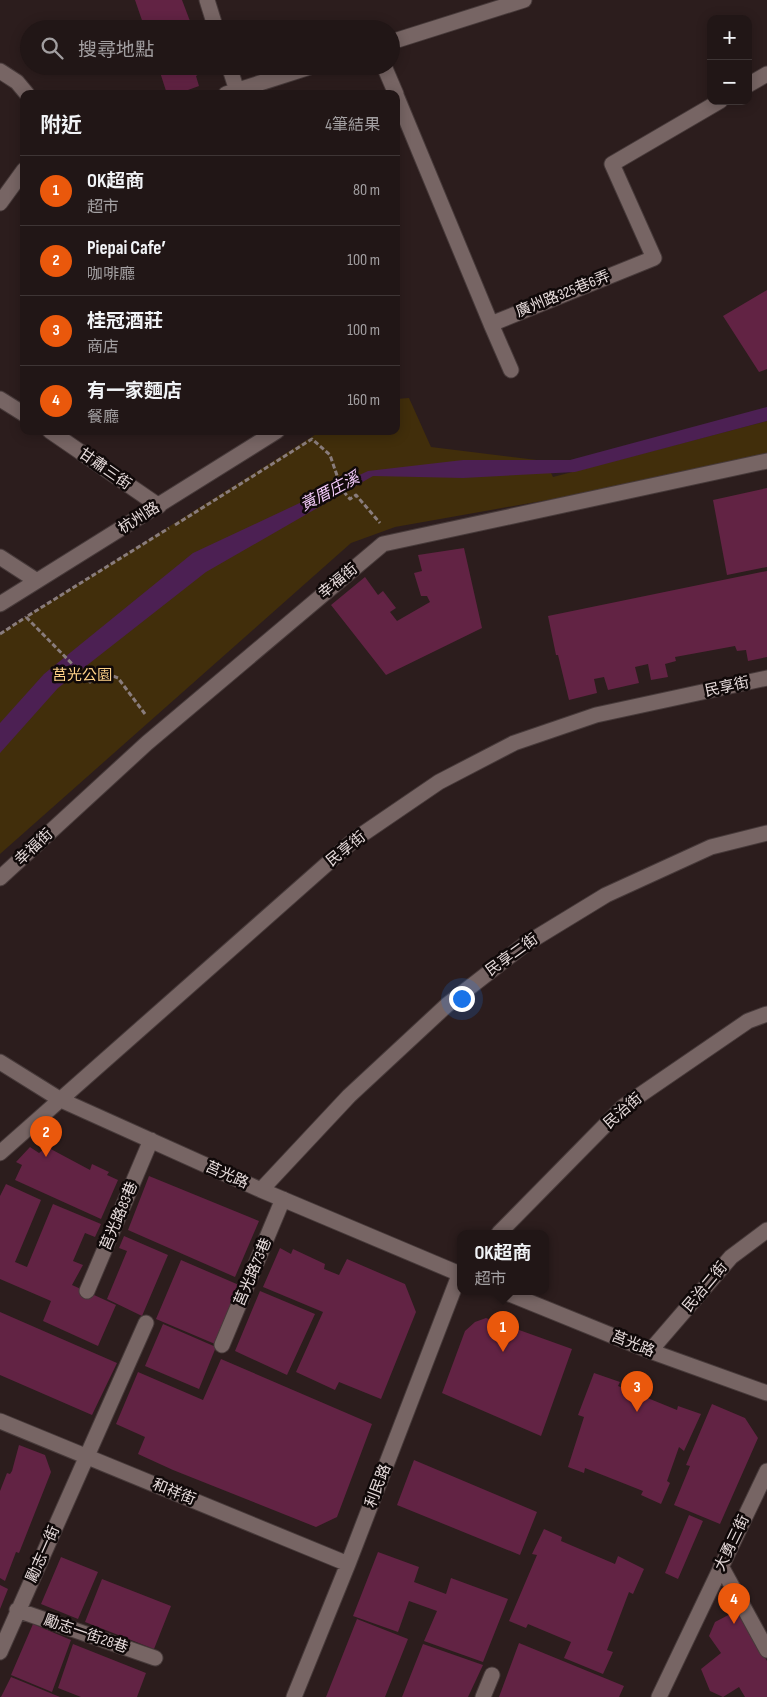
<!DOCTYPE html>
<html lang="zh-TW">
<meta charset="utf-8">
<style>
:root{--surface:#211616;--page:#291f1f;--text:#f1f3f6;--muted:#a29fa1;--line:#3e3535;--accent:#ea580c}
body{margin:0;font-family:"Sofia Sans Condensed","Noto Sans TC",sans-serif;background:var(--page);color:var(--text)}
.controls{position:absolute;right:15px;top:15px;display:grid;overflow:hidden;border-radius:10px;box-shadow:0 2px 12px #0003}
.controls button{width:45px;height:45px;display:grid;place-items:center;padding:0;border:0;border-bottom:1px solid var(--line);background:var(--surface);color:var(--text);font:25px sans-serif}
.you{position:absolute;left:461px;top:998px;width:18px;height:18px;margin:-12px;border:4px solid #fff;border-radius:50%;background:#1a73e8;box-shadow:0 0 0 8px #1a73e833}
.badge{display:grid;place-items:center;width:32px;height:32px;border-radius:50%;background:var(--accent);color:#fff;font-size:16px;font-weight:700}
.pin{position:absolute;translate:-50% -41px;filter:drop-shadow(0 1px 2px #0008)}
.pin::after{content:'';position:absolute;top:26px;width:18px;height:15px;background:inherit;clip-path:polygon(0 0,100% 0,50% 100%)}
.popup{position:absolute;left:457px;top:1230px;width:92px;height:65px;box-sizing:border-box;display:grid;place-content:center;border-radius:10px;background:var(--surface);filter:drop-shadow(0 1px 4px #0005);font-size:16px;white-space:nowrap;color:var(--muted)}
.popup b{font-size:19px;color:var(--text)}
.popup::after{content:'';position:absolute;left:50%;top:100%;margin-left:-10px;border:10px solid transparent;border-top-color:var(--surface)}
.list{margin:0;padding:0;list-style:none}
h2{display:flex;justify-content:space-between;align-items:center;height:65px;margin:0;padding:0 20px;font-size:21px}
h2 small{font-size:16px;font-weight:400;color:var(--muted)}
.list li{display:grid;grid-template-columns:32px 1fr auto;gap:15px;align-items:center;box-sizing:border-box;height:70px;padding:0 20px;border-top:1px solid var(--line)}
.list b{display:block;font-size:19px;white-space:nowrap}
.list p{margin:0;font-size:16px;white-space:nowrap;color:var(--muted)}
.list em{font-size:16px;font-style:normal;color:var(--muted)}
.icon{flex:none;width:28px;height:28px;fill:none;stroke:currentColor;stroke-width:2;stroke-linecap:round;stroke-linejoin:round}
.map{position:relative;flex:none;width:767px;height:1697px;overflow:hidden}
.search{position:absolute;background:var(--surface);box-shadow:0 2px 12px #0003;left:20px;top:20px;width:380px;height:55px;display:flex;align-items:center;gap:12px;box-sizing:border-box;padding:0 18px;border-radius:28px;color:var(--muted);font-size:19px}
.panel{position:absolute;background:var(--surface);box-shadow:0 2px 12px #0003;left:20px;top:90px;width:380px;height:345px;border-radius:10px}
.map>svg:first-child{display:block}
</style>
<div class="map">
<svg width="767" height="1697" viewBox="0 0 767 1697">
<rect width="100%" height="100%" fill="#2c1d1d"/>
<path fill="#412e0b" d="M409,398L431,447L545,461L553,477L767,421V461L395,527L351,543L0,854V633L321,431H396V399Z"/>
<path fill="#4c2053" d="M767,407V421L575,472L463,478L373,476L206,572L58,688L0,753V723L44,674L193,553L368,471L463,460H570Z"/>
<path fill="#622344" d="M135,0H182L193,29H145Z
M158,66H206L207,69L196,76L199,86L177,94H167Z
M767,290V369L759,372L723,316Z
M767,488V567L727,575L713,500Z
M464,548L482,628L386,675L331,605L365,577L378,595L383,591L396,608L390,612L397,621L430,602L427,596H421L414,573L422,571L418,555Z
M767,571V657L748,661L746,650L737,651L735,646L675,657L676,661L665,664L668,677L651,680L648,664L635,667L639,683L608,690L604,677L594,679L597,693L569,700L558,655H556L548,616Z
M30,1147L39,1153L47,1147L90,1170L92,1164L109,1172L107,1175L118,1180L101,1219L15,1180L22,1165L16,1162Z
M149,1176L259,1221L235,1277L128,1230Z
M6,1184L41,1200L15,1262L27,1267L53,1204L101,1224L95,1237L85,1233L73,1261L83,1265L72,1285L116,1305L98,1346L43,1321L51,1301L0,1279V1196Z
M124,1236L168,1255L142,1316L107,1299L127,1251L119,1248Z
M280,1248L291,1254L293,1249L325,1264L324,1269L339,1275L347,1259L405,1284L416,1312L381,1399L339,1382L335,1390L296,1372L323,1312L263,1287Z
M181,1260L239,1285L215,1344L156,1319Z
M260,1291L315,1314L287,1375L235,1351Z
M0,1312L117,1363L92,1415L0,1375Z
M486,1318L572,1349L541,1436L442,1393L465,1331L475,1322Z
M163,1324L216,1347L199,1389L145,1366Z
M221,1359L372,1424L337,1517L316,1527L173,1470L138,1454L145,1437L116,1424L138,1372L203,1400Z
M594,1373L620,1382L618,1386L677,1410L678,1406L701,1414L684,1451L679,1447L667,1481L670,1483L661,1504L641,1495L643,1491L585,1468L584,1473L568,1467L584,1417L578,1415Z
M712,1404L745,1418L758,1438L720,1524L674,1505L690,1466L686,1465Z
M19,1445L45,1455L51,1472L19,1553L16,1552L5,1581L0,1578V1491L7,1473L10,1474L12,1471Z
M414,1460L537,1512L520,1555L397,1505Z
M689,1515L703,1521L678,1579L665,1573Z
M544,1529L562,1537L561,1541L615,1564L618,1556L644,1569L633,1594L629,1592L607,1650L613,1652L603,1674L564,1658L571,1642L528,1624L526,1628L509,1621L537,1555L532,1554Z
M378,1552L419,1567L414,1582L446,1594L451,1578L508,1599L483,1662L424,1641L437,1611L409,1601L398,1632L353,1616Z
M61,1557L98,1572L78,1619L41,1604Z
M102,1579L171,1606L154,1649L85,1622Z
M0,1585L8,1589L0,1609Z
M738,1610L767,1661V1697H745L739,1687L723,1697L710,1691L701,1669L721,1653L709,1636L715,1622Z
M357,1619L408,1639L385,1697H326Z
M33,1624L71,1640L52,1692L11,1675Z
M519,1643L624,1686L619,1697H499Z
M73,1644L146,1673L137,1697H81L58,1688Z
M423,1644L483,1665L468,1697H402Z
M11,1677L60,1697H1Z"/>
<g fill="none" stroke-linecap="round" stroke-linejoin="round">
<g stroke="#473a3a" stroke-width="17">
<path id="service" d="M207,0L216,29
M391,42L524,0
M229,66L238,94
M384,66L396,94
M0,71L17,82L27,94
M748,85L767,74
M226,94L313,66
M396,95L491,324L654,258L612,164L720,101
M0,203L24,170
M491,324L511,370
M0,399L24,414
M50,431L159,506
M0,557L37,581
M0,604L277,431
M0,878L147,743L383,544L767,461
M0,1062L61,1100L261,1190L460,1274
M0,1153L354,840L439,782L514,743L596,715L767,678
M261,1190L349,1096L447,1005L524,945L606,895L711,847L767,833
M499,1233L624,1106L748,1021L767,1014
M87,1291L151,1140
M502,1291L650,1351L767,1393
M222,1345L283,1199
M650,1351L731,1257L767,1230
M0,1421L348,1564
M721,1566L767,1650
M17,1610L155,1658
M0,1652L146,1323
M294,1697L348,1564L460,1273
M483,1697L492,1675
M659,1697L767,1471"/>
</g>
<path stroke="#897c7c" stroke-width="3" stroke-dasharray="5 2.5" stroke-linecap="butt" d="M175,525L312,439L330,455L342,490L350,499L356,495L380,523
M0,634L26,617
M145,714L118,678L101,671L90,682L26,617L169,528"/>
<use href="#service" stroke="#776564" stroke-width="15"/>
</g>
<g text-anchor="middle" dominant-baseline="central" stroke-width="5" stroke-linejoin="round" paint-order="stroke">
<g font-size="15" fill="#e7dcdc" stroke="#100909">
<text transform="translate(563 294) rotate(-22)">廣州路325巷6弄</text>
<text transform="translate(105 469) rotate(35)">甘肅三街</text>
<text transform="translate(139 518) rotate(-32)">杭州路</text>
<text transform="translate(338 581) rotate(-39)">幸福街</text>
<text transform="translate(727 687) rotate(-12)">民享街</text>
<text transform="translate(34 847) rotate(-43)">幸福街</text>
<text transform="translate(346 849) rotate(-39)">民享街</text>
<text transform="translate(512 955) rotate(-36)">民享二街</text>
<text transform="translate(623 1111) rotate(-41)">民治街</text>
<text transform="translate(227 1175) rotate(24)">莒光路</text>
<text transform="translate(119 1216) rotate(-67)">莒光路83巷</text>
<text transform="translate(253 1272) rotate(-67)">莒光路73巷</text>
<text transform="translate(705 1287) rotate(-50)">民治二街</text>
<text transform="translate(633 1344) rotate(22)">莒光路</text>
<text transform="translate(378 1486) rotate(-69)">利民路</text>
<text transform="translate(174 1492) rotate(22)">和祥街</text>
<text transform="translate(732 1543) rotate(-64)">大勇三街</text>
<text transform="translate(43 1554) rotate(-66)">勵志一街</text>
<text transform="translate(86 1634) rotate(19)">勵志一街28巷</text>
</g>
<g font-size="15" fill="#fed188" stroke="#100909">
<text x="82" y="675">莒光公園</text>
</g>
<g font-size="16" font-style="italic" fill="#f5ccfc" stroke="#100909">
<text transform="translate(330 492) rotate(-28)">黃厝庄溪</text>
</g>
</g>
</svg>
<div class="controls">
<button>+</button>
<button>−</button>
</div>
<div class="you"></div>
<div class="pin badge" style="left:503px;top:1352px">1</div>
<div class="popup"><b>OK超商</b>超市</div>
<div class="pin badge" style="left:46px;top:1157px">2</div>
<div class="pin badge" style="left:637px;top:1412px">3</div>
<div class="pin badge" style="left:734px;top:1624px">4</div>
<div class="search"><svg class="icon" aria-label="search" viewBox="0 0 24 24"><circle cx="10" cy="10" r="6"/><path d="M15 15l6 6"/></svg>搜尋地點</div>
<section class="panel">
<h2>附近<small>4筆結果</small></h2>
<ul class="list">
<li><span class="badge">1</span><div><b>OK超商</b><p>超市</p></div><em>80 m</em></li>
<li><span class="badge">2</span><div><b>Piepai Cafe’</b><p>咖啡廳</p></div><em>100 m</em></li>
<li><span class="badge">3</span><div><b>桂冠酒莊</b><p>商店</p></div><em>100 m</em></li>
<li><span class="badge">4</span><div><b>有一家麵店</b><p>餐廳</p></div><em>160 m</em></li>
</ul>
</section>
</div>
